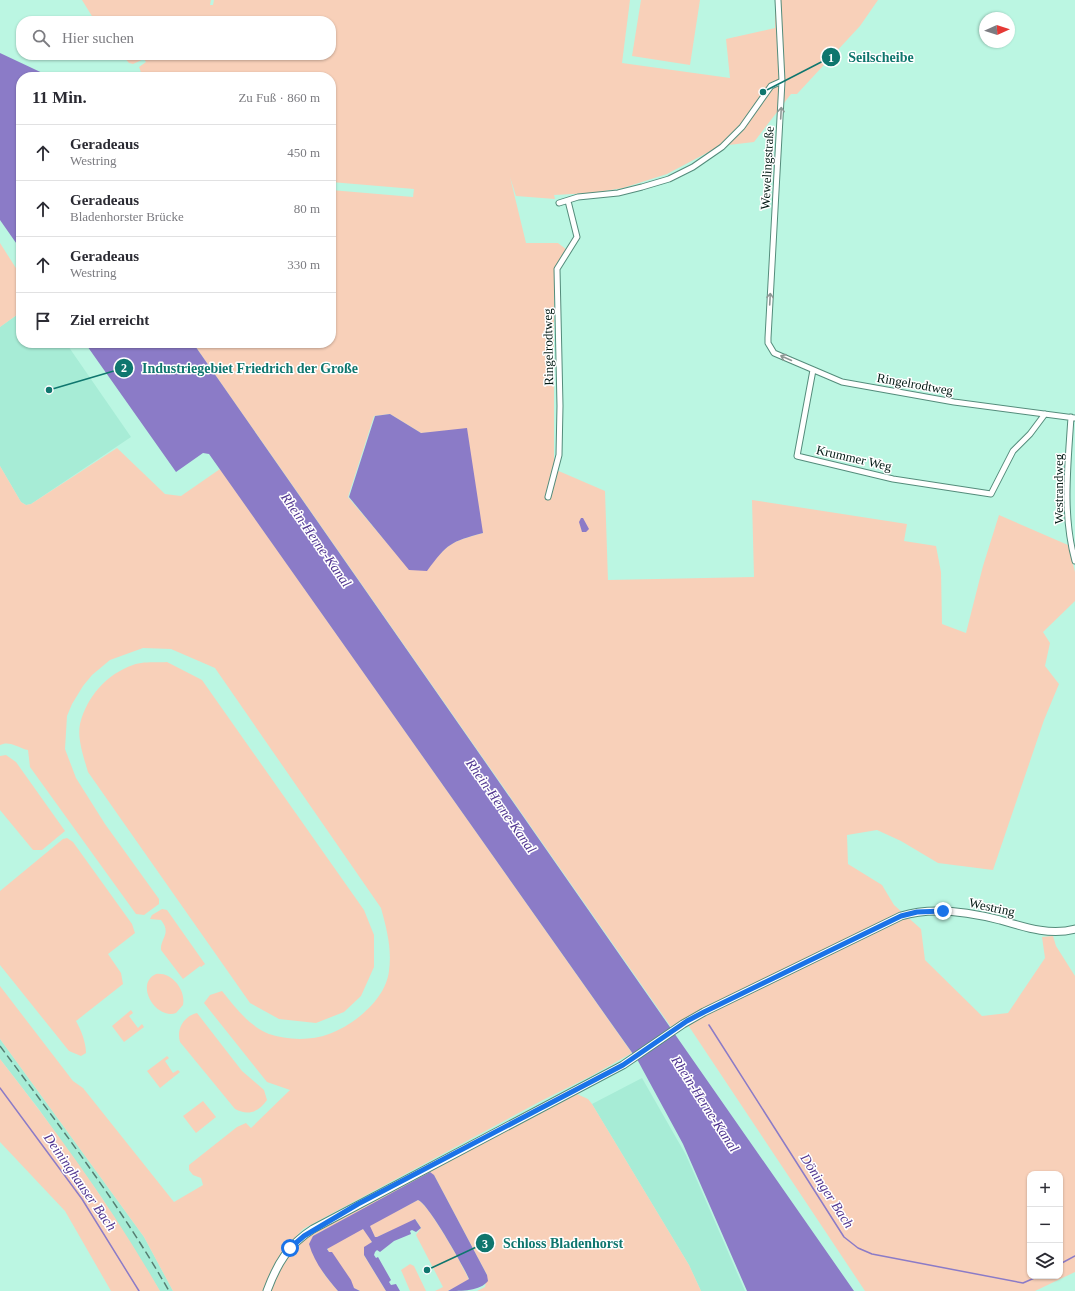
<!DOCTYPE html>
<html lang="de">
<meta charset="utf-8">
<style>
:root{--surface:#fff;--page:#f7f7f7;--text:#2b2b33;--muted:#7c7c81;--line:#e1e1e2}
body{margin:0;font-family:"Times New Roman",serif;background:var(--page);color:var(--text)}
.controls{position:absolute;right:12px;bottom:12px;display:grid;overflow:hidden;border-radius:8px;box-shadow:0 1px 3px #0004}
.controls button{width:36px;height:36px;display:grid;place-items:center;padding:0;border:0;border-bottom:1px solid var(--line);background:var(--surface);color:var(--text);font:20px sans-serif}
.compass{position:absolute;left:979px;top:12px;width:36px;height:36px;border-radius:50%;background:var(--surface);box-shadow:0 1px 3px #0004;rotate:87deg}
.stop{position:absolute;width:12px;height:12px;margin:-9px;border:3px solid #1a73e8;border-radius:50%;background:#fff}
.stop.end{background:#1a73e8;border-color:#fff;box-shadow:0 1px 4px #0008}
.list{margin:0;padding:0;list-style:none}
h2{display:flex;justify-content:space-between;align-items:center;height:52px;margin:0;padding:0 16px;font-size:17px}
h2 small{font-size:13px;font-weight:400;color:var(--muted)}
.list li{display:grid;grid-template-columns:26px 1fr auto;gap:12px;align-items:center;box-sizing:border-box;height:56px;padding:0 16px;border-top:1px solid var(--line)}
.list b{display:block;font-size:15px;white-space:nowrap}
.list p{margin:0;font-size:13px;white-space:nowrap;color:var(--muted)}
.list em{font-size:13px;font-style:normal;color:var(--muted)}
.icon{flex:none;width:22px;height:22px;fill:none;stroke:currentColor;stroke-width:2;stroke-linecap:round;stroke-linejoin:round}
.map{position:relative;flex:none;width:1075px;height:1291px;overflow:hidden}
.search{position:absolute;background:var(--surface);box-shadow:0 1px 3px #0004;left:16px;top:16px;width:320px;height:44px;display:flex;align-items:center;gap:10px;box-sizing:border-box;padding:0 14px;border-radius:16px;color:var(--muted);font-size:15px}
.panel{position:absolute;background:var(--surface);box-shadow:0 1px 3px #0004;left:16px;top:72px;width:320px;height:276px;border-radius:16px}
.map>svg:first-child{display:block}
</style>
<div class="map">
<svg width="1075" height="1291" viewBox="0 0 1075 1291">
<rect width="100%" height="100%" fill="#bbf6e2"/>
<path fill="#a7ecd6" d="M21,312V343H66L131,437L31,504L26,505L21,502L0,466V327Z
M0,1039L144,1237L173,1291H160L102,1198L38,1108L0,1059Z
M642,1078L686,1155L745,1291H701L689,1265L592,1104Z"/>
<path fill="#f8d0b9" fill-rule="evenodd" d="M82,0H211L210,5H213L214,0H630L622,63L730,78L726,39L775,28V0H878L860,26L797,94H791L754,142L720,146L667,174L623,188L592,193L554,195L555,199L516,196L510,177L526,243H558L567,250L554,270V469L605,491L608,580L754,577L752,500L907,524L904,541L936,546L941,572L942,624L966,633L983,566L999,515L1068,545L1075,572V601L1043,632L1050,643L1045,666L1059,684L1044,720L993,870L938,863L901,841L877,830L847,835L848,864L882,885L894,905L921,929L925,960L982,1016L1008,1013L1045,958L1042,937L1053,936L1056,946L1075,976V1272L1035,1291H865L684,1019L671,1027L193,343H331V190L413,197L414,189L331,182V77H140L142,75L139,67L146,62L144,59L133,64L129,63L122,55H331V21H95ZM390,414L421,433L442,432L483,533C450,542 448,543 427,570H410L348,497L374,416ZM1030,1174H1060V1276H1030Z
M641,0H700L690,65L632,56Z
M0,243L21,276V312L0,327Z
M117,448L165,494L181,496L220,469L632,1053L591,1076L541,1101L303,1229C283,1250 273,1264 264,1291H173L144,1237L0,1039V986L73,1081L83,1088L174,1202L203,1185L201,1178L193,1175L189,1170V1165L237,1127L246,1123L251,1128L290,1090L267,1082L204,1003L210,995L222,991C235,1007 249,1026 269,1034C286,1040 311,1041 329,1034C354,1025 386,999 389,971C392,949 387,930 381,908L215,668L171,649L143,648L110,660L92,675L83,686L72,704L67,716L65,749L76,778L105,824L159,899V904L144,915L136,914L30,767L28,750C19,748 9,740 0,745V466L21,502L26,505L31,504Z
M167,662L202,680L364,910L374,935V967L361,996L344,1012L316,1023L279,1019L250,1003L88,772C84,758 77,739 80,724C87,696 107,674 133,665C143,661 157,663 167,662Z
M6,755L16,762L65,831L42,850H33L0,810V756Z
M67,838L73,842L132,924L135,933L108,954L121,973L123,984L76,1021C81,1030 86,1042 86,1053L81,1056L69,1051L0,965V891L63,839Z
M162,909L167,910L205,964L201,967L200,966L183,979L161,950C160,938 172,934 161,920L150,919L152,915Z
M156,974C172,972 186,990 183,1005L176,1013C156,1020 134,984 156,974Z
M131,1010L133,1013L129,1016L138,1028L142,1024L144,1027L124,1042L112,1026Z
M197,1013L242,1071L264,1090L267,1100C259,1112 248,1116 235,1109L180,1042C176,1029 184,1016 197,1013Z
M167,1056L169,1058L165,1061L173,1073L178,1070L180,1072L160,1088L147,1071Z
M0,1059C58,1133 113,1209 160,1291H111L65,1211L0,1142Z
M577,1094L588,1099L592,1104L689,1265L701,1291H477L485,1287L487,1275L434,1175L313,1236L324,1274L338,1291H270C284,1258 292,1247 323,1227Z
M203,1101L216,1117L196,1133L183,1116Z
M418,1200C428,1203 464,1267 469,1280L448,1291H435L443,1287L416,1235L421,1228L416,1220L377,1237H375L370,1228V1225Z
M362,1229L365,1230L372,1242L364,1255L386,1291H360L354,1288L331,1253L328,1251V1247Z
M410,1264L414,1266L426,1291H410L401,1270Z"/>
<path fill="#8b7bc7" d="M0,53L51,77H21V250L0,220Z
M85,343H193L854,1291H747L683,1144L638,1061L611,1023L209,454L203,453L176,472Z
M390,414L421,433L467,428L483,533C450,542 448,543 427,571L409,570L349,497L375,416Z
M581,518H583L589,529L586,532H582L579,522Z
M430,1172L434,1175L487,1275L488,1281C480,1291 462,1291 448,1291L469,1279C464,1267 428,1203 418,1200L370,1226L375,1237H377L415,1219L421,1228L416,1232L412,1230L410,1231L411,1234L394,1241L380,1252L377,1250L375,1252L374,1255L376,1258L378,1257L391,1280L389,1282L391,1285L396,1284L400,1291H386L364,1255V1247L372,1242L363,1229L327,1249L329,1252H332L351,1280L354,1288L360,1291H338C326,1277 314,1262 309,1244L313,1236Z"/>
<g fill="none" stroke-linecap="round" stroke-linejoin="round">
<path stroke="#8b7bc7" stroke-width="1.5" d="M709,1025L844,1237L858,1248L872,1254L1023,1283L1039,1276
M0,1088L82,1199L139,1291
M1060,1264L1075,1256"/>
<g stroke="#548c7b" stroke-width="7">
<path id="street" d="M778,0L782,81L768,338V343L774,353L842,382L954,402L1075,418
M559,203L578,197L618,193L642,187L669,179L693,167L722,147L742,127L771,86L782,81
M813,370L797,456L893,479L991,494L1013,451L1030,434L1045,414
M1071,417C1068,465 1062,514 1075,561
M548,497L559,455L560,406L557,269L577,237L568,201"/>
</g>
<g stroke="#548c7b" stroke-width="9">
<path id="secondary" d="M267,1291C277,1264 288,1245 313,1229L623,1065L683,1024L704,1012L901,916C933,906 969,912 1000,920C1024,927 1050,936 1075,929"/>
</g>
<use href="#street" stroke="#fff" stroke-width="5"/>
<use href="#secondary" stroke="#fff" stroke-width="7"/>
<path stroke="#567d71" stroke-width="1.5" stroke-dasharray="8 4" stroke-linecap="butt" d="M0,1046C59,1125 120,1205 169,1291"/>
</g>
<defs><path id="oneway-shaft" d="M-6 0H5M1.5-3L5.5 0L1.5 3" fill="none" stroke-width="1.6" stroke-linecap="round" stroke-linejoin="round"/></defs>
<g stroke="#8e9895">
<use href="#oneway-shaft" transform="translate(781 113) rotate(-87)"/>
<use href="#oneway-shaft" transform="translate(770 299) rotate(-87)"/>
<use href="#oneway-shaft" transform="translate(786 358) rotate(-156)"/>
</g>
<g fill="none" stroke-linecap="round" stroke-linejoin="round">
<path stroke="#1a73e8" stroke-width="5" d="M290,1248L304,1236L358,1204L623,1065L687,1021L704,1012L901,916L917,912L943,911"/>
</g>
<g text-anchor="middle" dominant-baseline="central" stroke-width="3" stroke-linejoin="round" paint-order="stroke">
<g font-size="13" fill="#031a14" stroke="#fff">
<text transform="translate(767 168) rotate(-87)">Wewelingstraße</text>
<text transform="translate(548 347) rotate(-91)">Ringelrodtweg</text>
<text transform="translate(915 384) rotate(10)">Ringelrodtweg</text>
<text transform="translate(854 458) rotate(13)">Krummer Weg</text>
<text transform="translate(1058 489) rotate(-90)">Westrandweg</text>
<text transform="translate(992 907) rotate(12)">Westring</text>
</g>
<g font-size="14" font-style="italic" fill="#503590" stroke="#fff">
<text transform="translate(316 540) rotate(55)">Rhein-Herne-Kanal</text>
<text transform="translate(501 806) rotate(55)">Rhein-Herne-Kanal</text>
<text transform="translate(705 1104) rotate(57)">Rhein-Herne-Kanal</text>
<text transform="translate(80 1182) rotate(55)">Deininghauser Bach</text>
<text transform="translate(827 1191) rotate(57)">Döninger Bach</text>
</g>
</g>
<path fill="none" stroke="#0f766e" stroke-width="1.5" d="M763 92L831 57M49 390L124 368M427 1270L485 1243"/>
<g fill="#0f766e" stroke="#fff" stroke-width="1.5">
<circle cx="763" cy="92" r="4"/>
<circle cx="49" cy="390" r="4"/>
<circle cx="427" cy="1270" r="4"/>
<circle cx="831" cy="57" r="10"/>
<circle cx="124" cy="368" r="10"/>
<circle cx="485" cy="1243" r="10"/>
</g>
<g font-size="12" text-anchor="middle" font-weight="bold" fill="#fff">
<text x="831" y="62">1</text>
<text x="124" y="372">2</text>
<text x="485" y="1248">3</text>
</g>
<g font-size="14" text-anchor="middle" font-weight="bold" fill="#0f766e" stroke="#fff" stroke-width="3" stroke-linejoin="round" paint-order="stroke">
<text x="881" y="62">Seilscheibe</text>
<text x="250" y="373">Industriegebiet Friedrich der Große</text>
<text x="563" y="1248">Schloss Bladenhorst</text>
</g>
</svg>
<div class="controls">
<button>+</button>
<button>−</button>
<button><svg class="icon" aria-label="layers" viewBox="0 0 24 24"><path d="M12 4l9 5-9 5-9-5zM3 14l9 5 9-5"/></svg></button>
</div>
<svg class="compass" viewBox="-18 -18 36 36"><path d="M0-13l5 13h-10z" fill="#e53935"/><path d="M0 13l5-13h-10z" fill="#7c7c81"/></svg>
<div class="stop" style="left:290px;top:1248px"></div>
<div class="stop end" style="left:943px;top:911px"></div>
<div class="search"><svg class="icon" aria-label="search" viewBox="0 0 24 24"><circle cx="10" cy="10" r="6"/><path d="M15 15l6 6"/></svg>Hier suchen</div>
<section class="panel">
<h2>11 Min.<small>Zu Fuß · 860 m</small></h2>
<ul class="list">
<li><svg class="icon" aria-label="ahead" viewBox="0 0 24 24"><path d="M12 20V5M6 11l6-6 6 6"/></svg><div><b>Geradeaus</b><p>Westring</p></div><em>450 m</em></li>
<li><svg class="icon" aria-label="ahead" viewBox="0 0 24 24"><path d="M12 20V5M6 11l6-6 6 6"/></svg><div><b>Geradeaus</b><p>Bladenhorster Brücke</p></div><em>80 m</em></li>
<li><svg class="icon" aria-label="ahead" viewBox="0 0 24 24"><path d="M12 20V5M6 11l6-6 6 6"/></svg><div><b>Geradeaus</b><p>Westring</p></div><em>330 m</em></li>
<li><svg class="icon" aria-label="arrive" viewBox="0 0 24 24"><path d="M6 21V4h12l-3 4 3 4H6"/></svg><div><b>Ziel erreicht</b></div></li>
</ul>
</section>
</div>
